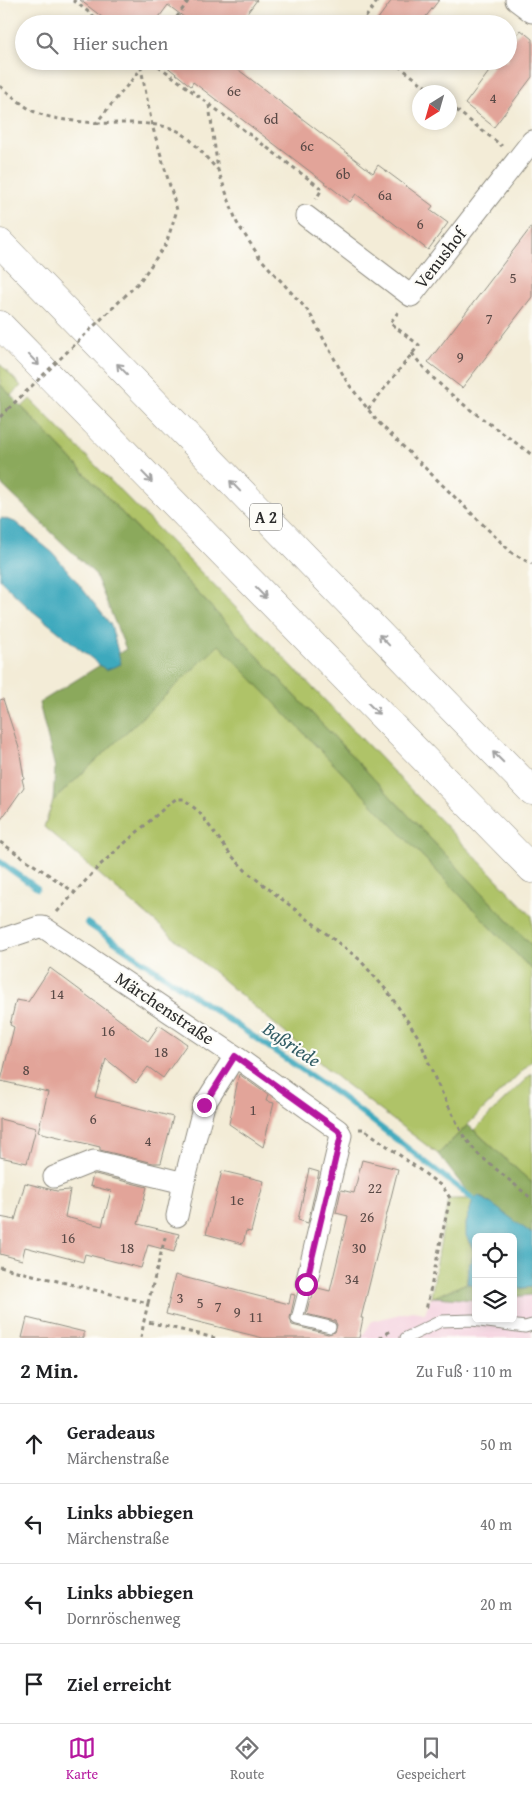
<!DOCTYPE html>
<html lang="de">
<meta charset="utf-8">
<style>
:root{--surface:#fff;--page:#f6f6f6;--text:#202124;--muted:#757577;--line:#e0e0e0;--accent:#b5179e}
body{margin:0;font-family:"Gentium Book Plus",serif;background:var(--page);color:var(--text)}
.controls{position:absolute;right:15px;bottom:15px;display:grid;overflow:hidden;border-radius:8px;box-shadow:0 2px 8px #0003}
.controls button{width:45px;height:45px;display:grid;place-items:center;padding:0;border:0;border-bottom:1px solid var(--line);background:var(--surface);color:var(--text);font:25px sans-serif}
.compass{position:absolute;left:412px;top:85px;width:45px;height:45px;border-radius:50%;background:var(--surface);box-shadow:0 2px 8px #0003;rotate:217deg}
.stop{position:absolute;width:15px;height:15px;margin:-11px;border:4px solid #b5179e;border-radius:50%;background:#fff}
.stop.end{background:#b5179e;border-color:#fff;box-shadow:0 1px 5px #0008}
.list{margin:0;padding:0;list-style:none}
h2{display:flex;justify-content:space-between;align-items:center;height:65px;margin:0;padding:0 20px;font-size:21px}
h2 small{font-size:16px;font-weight:400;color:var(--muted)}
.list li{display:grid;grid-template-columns:32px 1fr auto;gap:15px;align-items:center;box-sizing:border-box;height:80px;padding:0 20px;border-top:1px solid var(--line)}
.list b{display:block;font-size:19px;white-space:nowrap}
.list p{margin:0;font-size:16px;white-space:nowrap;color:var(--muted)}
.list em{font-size:16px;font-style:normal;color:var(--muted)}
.icon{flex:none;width:28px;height:28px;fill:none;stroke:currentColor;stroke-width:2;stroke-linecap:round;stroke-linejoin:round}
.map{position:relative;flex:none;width:532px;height:1338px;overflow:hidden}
.search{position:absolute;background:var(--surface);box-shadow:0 2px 8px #0003;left:15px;right:15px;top:15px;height:55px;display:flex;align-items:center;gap:12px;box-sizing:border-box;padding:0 18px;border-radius:28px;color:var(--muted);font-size:19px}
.sheet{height:385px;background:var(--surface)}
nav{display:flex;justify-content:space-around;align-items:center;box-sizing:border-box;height:70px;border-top:1px solid var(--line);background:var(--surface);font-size:14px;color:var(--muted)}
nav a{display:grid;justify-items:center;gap:2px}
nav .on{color:var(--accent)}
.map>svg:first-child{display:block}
</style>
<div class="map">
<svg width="532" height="1338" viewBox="0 0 532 1338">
<rect width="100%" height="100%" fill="#fdfcf7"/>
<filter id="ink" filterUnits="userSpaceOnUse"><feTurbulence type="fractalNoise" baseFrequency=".02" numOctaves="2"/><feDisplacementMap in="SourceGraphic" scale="10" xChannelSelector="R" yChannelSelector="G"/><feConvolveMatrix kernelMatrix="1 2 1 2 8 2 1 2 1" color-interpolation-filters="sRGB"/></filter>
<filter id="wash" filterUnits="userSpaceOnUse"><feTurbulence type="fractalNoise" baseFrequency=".0096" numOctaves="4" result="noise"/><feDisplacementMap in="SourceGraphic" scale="20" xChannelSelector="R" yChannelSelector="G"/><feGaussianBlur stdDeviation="1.12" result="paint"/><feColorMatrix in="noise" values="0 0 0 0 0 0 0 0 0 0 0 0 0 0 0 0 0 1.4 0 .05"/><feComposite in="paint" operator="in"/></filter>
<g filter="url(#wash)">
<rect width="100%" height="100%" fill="#f3ecd7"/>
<path fill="#f4cfde" d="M532,1295V1338H361L372,1321L412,1311L425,1313L431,1297L476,1300V1319H513V1297Z"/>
<path fill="#afc367" stroke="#6d7749" d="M0,364L21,386L11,395L0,384Z
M30,399L242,614L532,916V946L22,407Z
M219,644L532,970V1061L438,1154L339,1079L44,827L53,801Z
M532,1073V1183L474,1130Z
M448,1199H473L466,1224L469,1243L473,1249L474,1254L468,1268L467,1283L434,1297H431Z"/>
<path fill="#8ba95c" stroke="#5b6a44" d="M0,384L532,946V970L219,645L53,801L55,768L39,703L126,649L95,574L0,483Z
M468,1125L532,1183V1234L494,1207L483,1197L478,1196L473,1199L438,1154Z
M467,1283L476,1286V1300L434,1297Z
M532,1287V1295L513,1297V1289Z"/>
<path fill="#3ea9bd" stroke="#346a74" d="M2,518L15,522L53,553L74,578L111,625L121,664L106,670L30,609L2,582L0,579V519Z
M478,1196C484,1197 524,1228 532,1234V1287L513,1289V1237H476V1286L467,1283L468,1268L474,1254L473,1249L466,1236V1224L473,1199Z"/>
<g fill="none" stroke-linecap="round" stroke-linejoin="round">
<path stroke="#3ea9bd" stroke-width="6" d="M0,862L37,888
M87,923L339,1095L473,1199"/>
</g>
<g id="blocks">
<path fill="#e2a499" d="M80,0H257L239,24H193L168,5L154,24H111Z
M392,0H439L420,24H374Z
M521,30L532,39V77L494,127L465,104L497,61H508V46Z
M160,61H227L373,173L378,165L433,206L430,210L448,223L428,250L356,194L350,202L193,82L191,86Z
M532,226V297L462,388L428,362Z
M3,699L19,748L24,778L22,779L24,787L0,821V700Z
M50,968L148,1041L159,1025L187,1044L163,1078L148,1067L136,1083L106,1059L95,1097L173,1117L161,1163H153L100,1150V1147L38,1132L48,1092L1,1081L14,1027L10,1025L16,1000L28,1002Z
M239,1074L268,1095L266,1101L274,1103L263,1147L229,1124Z
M0,1119L36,1128L27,1163L0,1157Z
M362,1160L398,1169L361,1318H363L359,1338H263L166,1314L175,1275L289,1304L291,1294L295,1295L290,1318L292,1325L328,1334L335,1332L337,1325L335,1321L306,1314L310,1299H312L313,1294L318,1288L330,1291L348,1216L336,1213L341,1190L354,1193Z
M309,1169L319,1172L308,1223L298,1220Z
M222,1171L264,1181L251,1232L246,1231L243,1244L206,1234Z
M95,1174L147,1187L138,1224L179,1234L174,1252L148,1245L141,1268L85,1254L83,1262L25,1247L22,1260L0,1254V1217L15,1220L25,1183L57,1191L70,1190L65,1217L102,1226L111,1191L90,1186L93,1175Z
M27,1318L84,1332V1338H22Z"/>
</g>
</g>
<g filter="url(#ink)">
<use href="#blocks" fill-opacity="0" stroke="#8f8c81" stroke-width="1"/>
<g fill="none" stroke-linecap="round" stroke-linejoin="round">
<g stroke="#8f8c81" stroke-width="13">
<path id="service" d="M306,1284L297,1319L330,1327
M406,1338L441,1321L472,1320L525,1327L532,1325"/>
</g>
<g stroke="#8f8c81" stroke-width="23">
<path id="minor" d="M516,0L532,12
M306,216L411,296L532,141
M0,940L39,927H43L235,1056L338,1130L341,1135L306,1284
M54,1177L94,1161L184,1183L204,1105L235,1056
M177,1216L184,1183"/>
</g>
<g stroke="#8f8c81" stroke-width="29">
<path id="motorway" d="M0,243L532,791
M0,325L532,869"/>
</g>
<path stroke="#8f8c81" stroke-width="3" stroke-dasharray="4 4" stroke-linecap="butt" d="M73,0L104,24
M172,24L189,0
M361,24L378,0
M152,61L322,189L316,199
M392,61L433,92
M0,86C10,94 20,103 31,110C50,120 75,121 96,123L141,69
M209,105L218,170L237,223L260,258L309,312L347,382L377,421L512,553L532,564
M450,105L502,146
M97,123C122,124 154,120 178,131C193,139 205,157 217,169
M124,297L140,281L166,244L177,210L152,125L141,68L145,61
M412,353C442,395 491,423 532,455
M368,409L419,345L390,323L399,311
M0,417L8,409
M0,842L74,892
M57,912L100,865L170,803L176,799H184L199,812L231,855L247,872L359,959L388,992L419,1038L436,1081L463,1135L478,1154L532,1199
M359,1129H364L443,1187L450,1198L426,1310
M0,1267L148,1303L144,1321L215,1338
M148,1303L166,1234
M141,1338L144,1321
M380,1338L392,1330"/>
<use href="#service" stroke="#fff" stroke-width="11"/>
<use href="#minor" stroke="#fff" stroke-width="21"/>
<use href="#motorway" stroke="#fff" stroke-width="28"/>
<path stroke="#8f8c81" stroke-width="3" stroke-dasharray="4 4" stroke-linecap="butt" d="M8,409L124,297"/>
</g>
<defs><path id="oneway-shaft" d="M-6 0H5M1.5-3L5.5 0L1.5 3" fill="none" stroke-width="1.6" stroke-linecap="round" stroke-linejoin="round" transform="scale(1.25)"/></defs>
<g stroke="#a0a0a0">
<use href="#oneway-shaft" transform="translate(34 360) rotate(46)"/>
<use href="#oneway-shaft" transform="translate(122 369) rotate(-134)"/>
<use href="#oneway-shaft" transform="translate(147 477) rotate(46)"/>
<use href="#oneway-shaft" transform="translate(235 486) rotate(-134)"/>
<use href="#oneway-shaft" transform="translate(261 593) rotate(46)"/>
<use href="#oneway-shaft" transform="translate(384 640) rotate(-134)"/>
<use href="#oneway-shaft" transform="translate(374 709) rotate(45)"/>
<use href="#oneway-shaft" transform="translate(498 757) rotate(-135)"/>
</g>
</g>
<g fill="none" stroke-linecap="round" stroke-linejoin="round" filter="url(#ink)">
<path stroke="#b5179e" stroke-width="6" d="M204,1105L235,1056L338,1130L341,1135L306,1284"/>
</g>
<g text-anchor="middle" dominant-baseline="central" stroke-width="4.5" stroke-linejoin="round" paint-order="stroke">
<g font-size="15" fill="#594946">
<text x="234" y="90">6e</text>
<text x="493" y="97">4</text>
<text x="271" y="118">6d</text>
<text x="307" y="145">6c</text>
<text x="343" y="173">6b</text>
<text x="385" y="194">6a</text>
<text x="420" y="223">6</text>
<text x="513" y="277">5</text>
<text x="489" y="318">7</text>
<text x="460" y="356">9</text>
<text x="57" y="993">14</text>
<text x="108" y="1030">16</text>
<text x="161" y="1051">18</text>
<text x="26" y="1069">8</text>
<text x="253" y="1109">1</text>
<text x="93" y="1118">6</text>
<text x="148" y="1140">4</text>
<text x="375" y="1187">22</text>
<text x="237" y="1199">1e</text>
<text x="367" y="1216">26</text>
<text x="68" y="1237">16</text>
<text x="127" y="1247">18</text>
<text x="359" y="1247">30</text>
<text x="352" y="1278">34</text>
<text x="180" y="1297">3</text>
<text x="200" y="1302">5</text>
<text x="218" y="1306">7</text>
<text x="237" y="1311">9</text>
<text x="256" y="1316">11</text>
</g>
<rect fill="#fdfcf7" stroke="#6a6a68" stroke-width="1" x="250" y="503.5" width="32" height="27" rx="4"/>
<g font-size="16" font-weight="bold" fill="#2b2b2b">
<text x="266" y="517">A 2</text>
</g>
<g font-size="18" fill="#2b2b2b" stroke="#fdfcf7">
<text transform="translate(440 258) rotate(-52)">Venushof</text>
<text transform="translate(165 1008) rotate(34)">Märchenstraße</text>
</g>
<g font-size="19" font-style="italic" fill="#335d65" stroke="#fdfcf7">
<text transform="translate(292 1044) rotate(34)">Baßriede</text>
</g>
</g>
</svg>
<div class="controls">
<button><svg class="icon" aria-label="locate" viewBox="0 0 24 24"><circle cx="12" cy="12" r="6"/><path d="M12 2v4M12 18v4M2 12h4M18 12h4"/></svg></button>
<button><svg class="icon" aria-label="layers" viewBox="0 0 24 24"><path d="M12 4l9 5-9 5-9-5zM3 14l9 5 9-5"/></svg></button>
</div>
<svg class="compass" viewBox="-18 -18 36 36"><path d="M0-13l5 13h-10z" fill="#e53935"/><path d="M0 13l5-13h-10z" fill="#757577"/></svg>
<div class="stop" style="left:306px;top:1284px"></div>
<div class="stop end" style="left:204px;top:1105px"></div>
<div class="search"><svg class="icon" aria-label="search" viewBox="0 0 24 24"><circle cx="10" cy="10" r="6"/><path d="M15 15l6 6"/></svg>Hier suchen</div>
</div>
<section class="sheet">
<h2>2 Min.<small>Zu Fuß · 110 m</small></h2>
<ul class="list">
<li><svg class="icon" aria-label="ahead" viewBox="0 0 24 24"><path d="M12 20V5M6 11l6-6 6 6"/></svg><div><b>Geradeaus</b><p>Märchenstraße</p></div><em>50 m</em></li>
<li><svg class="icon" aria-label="left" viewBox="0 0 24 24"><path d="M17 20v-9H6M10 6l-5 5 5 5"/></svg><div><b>Links abbiegen</b><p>Märchenstraße</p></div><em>40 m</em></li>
<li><svg class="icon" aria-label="left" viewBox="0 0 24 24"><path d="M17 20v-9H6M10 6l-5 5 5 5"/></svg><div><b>Links abbiegen</b><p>Dornröschenweg</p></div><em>20 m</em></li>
<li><svg class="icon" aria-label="arrive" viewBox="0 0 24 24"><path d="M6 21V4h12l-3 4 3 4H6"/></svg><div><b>Ziel erreicht</b></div></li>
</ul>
</section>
<nav>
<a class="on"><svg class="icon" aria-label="map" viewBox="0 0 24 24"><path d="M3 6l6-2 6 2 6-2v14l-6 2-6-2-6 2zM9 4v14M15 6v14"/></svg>Karte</a>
<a><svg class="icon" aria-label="directions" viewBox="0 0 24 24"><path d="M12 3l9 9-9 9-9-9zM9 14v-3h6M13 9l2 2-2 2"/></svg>Route</a>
<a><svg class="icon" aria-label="saved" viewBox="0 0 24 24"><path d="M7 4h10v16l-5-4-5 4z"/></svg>Gespeichert</a>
</nav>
